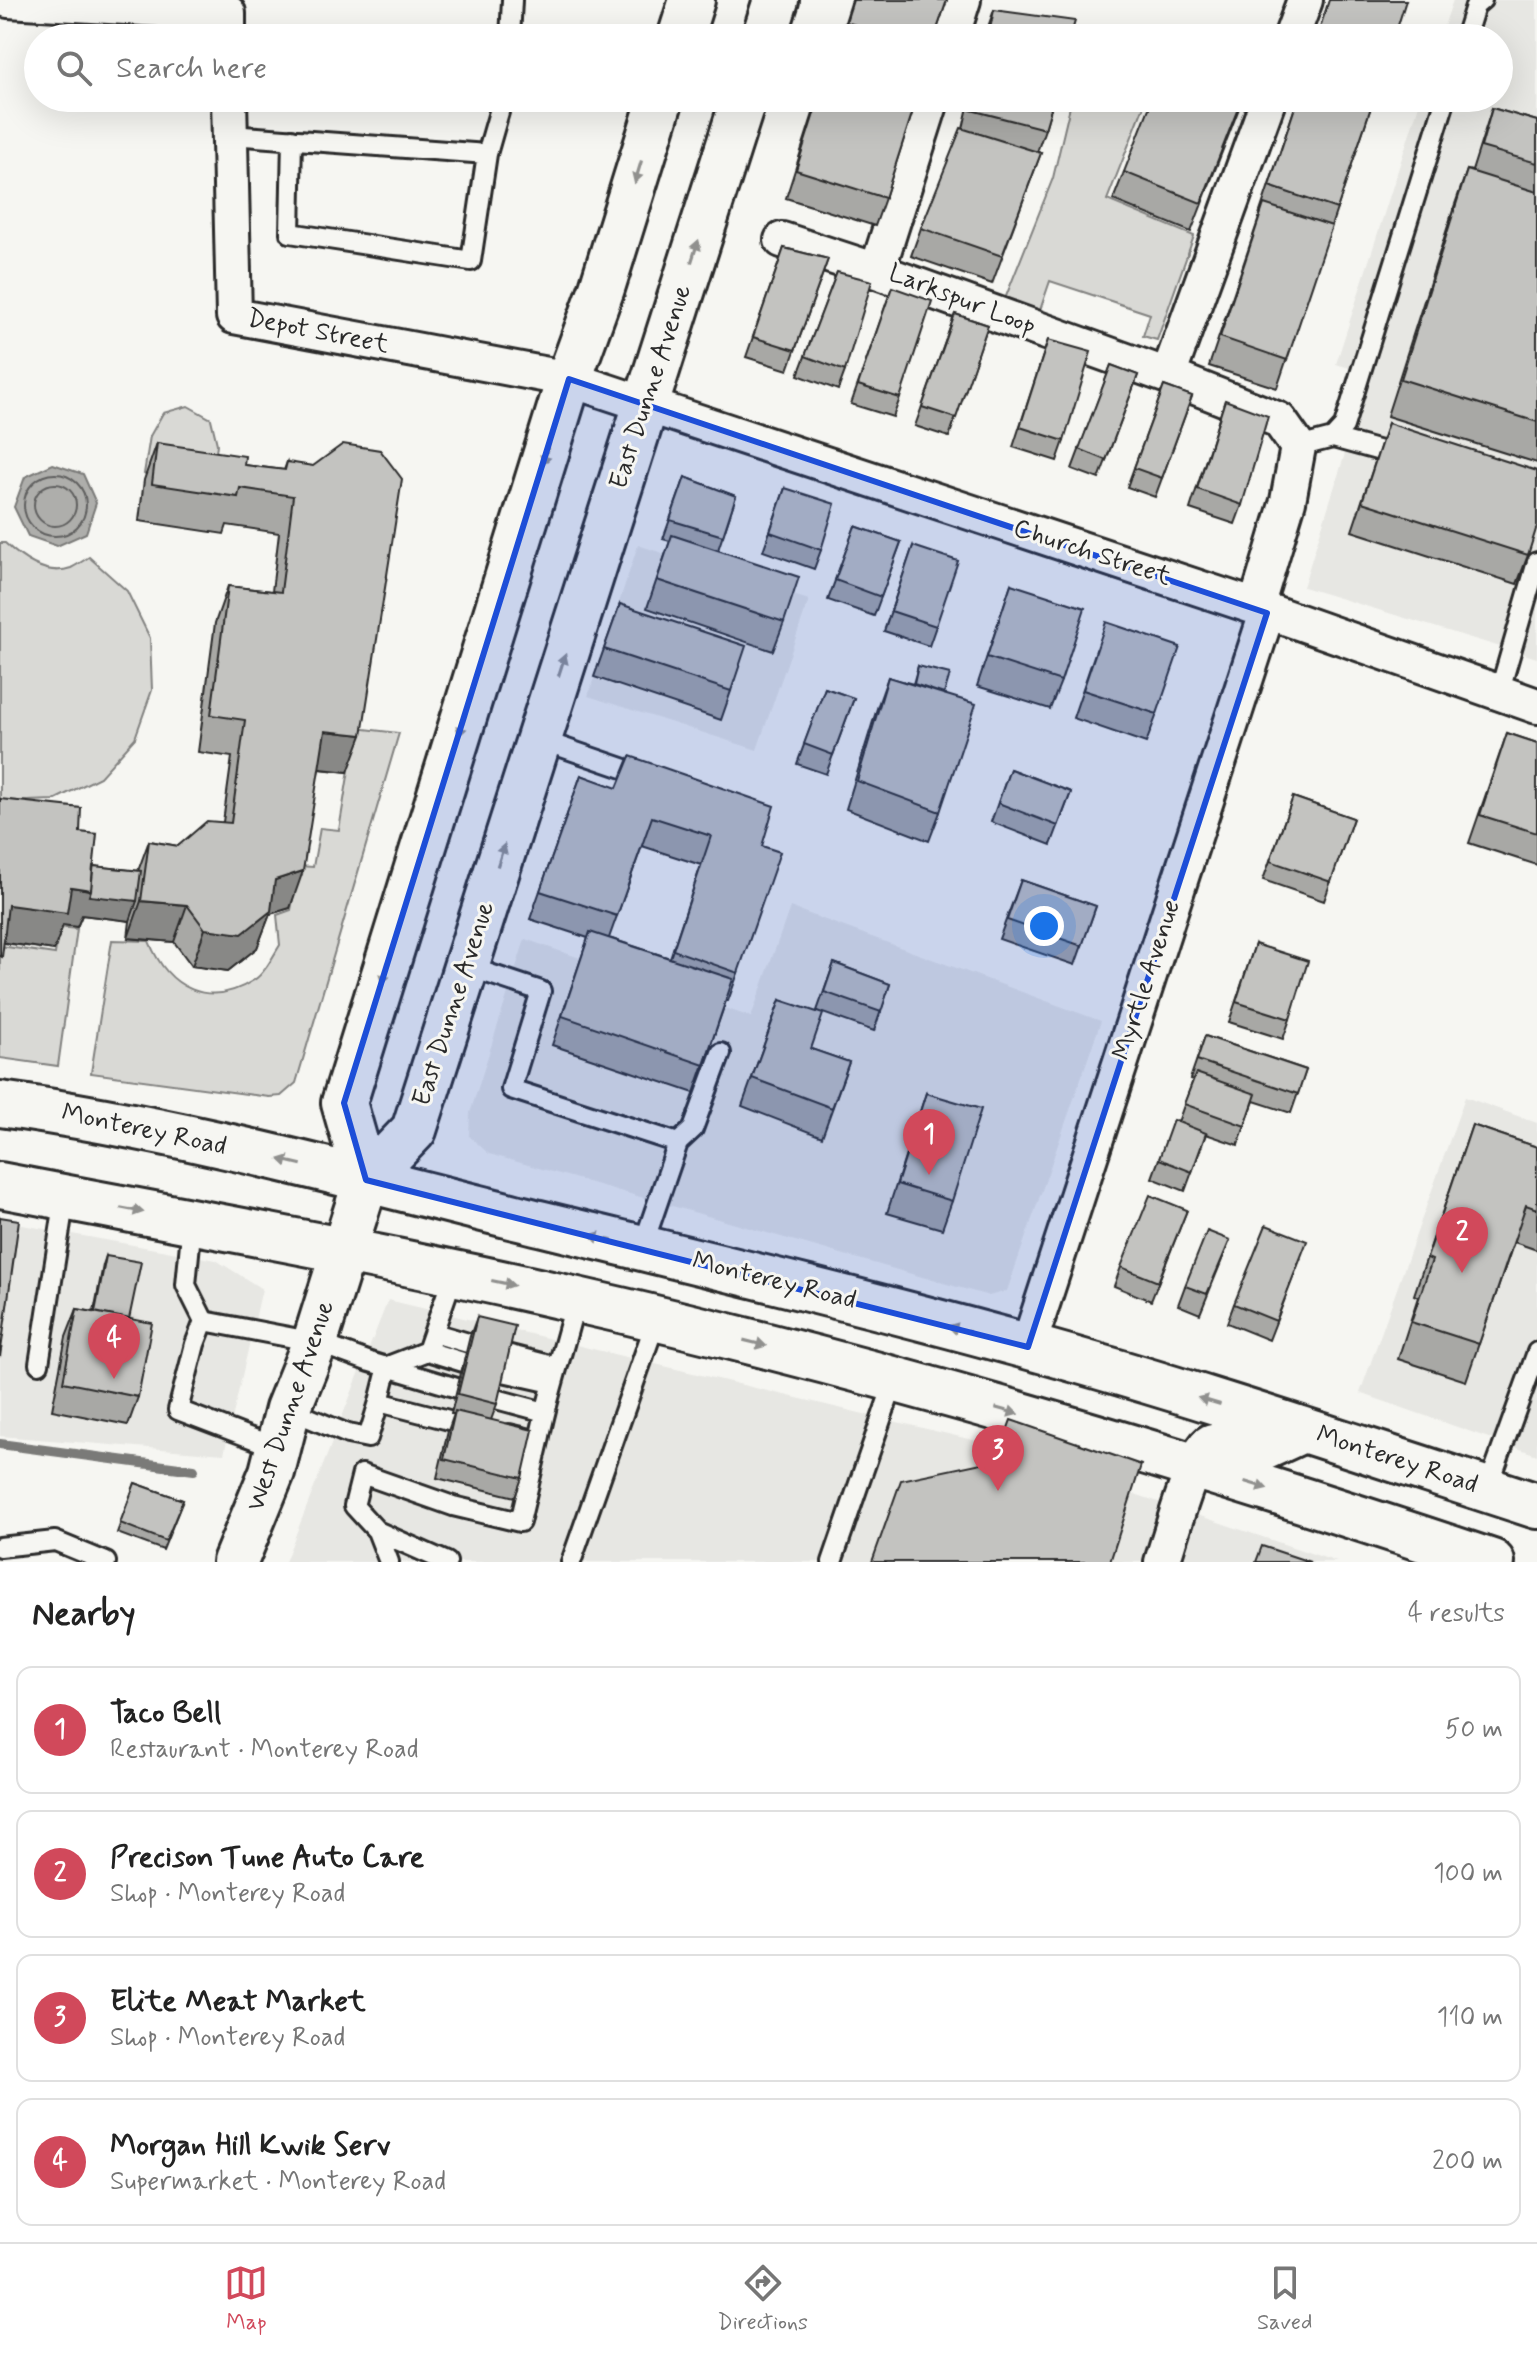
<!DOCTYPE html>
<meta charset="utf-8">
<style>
:root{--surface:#fff;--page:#f6f6f6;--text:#222;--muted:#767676;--line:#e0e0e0;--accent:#d1495b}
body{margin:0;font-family:Mynerve,sans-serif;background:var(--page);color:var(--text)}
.you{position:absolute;left:1044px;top:926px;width:28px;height:28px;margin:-20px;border:6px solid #fff;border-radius:50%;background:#1a73e8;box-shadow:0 0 0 12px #1a73e833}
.badge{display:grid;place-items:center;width:52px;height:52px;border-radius:50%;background:var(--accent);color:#fff;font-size:26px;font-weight:700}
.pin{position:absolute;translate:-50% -66px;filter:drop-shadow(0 2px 4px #0008)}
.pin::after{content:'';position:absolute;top:42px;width:28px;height:24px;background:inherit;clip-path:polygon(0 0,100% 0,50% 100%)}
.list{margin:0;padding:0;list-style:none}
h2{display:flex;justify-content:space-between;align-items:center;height:104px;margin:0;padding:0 32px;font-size:34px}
h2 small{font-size:26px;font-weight:400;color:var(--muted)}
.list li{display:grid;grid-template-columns:52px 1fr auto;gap:24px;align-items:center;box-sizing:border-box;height:128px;margin:0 16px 16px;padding:0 16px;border:2px solid var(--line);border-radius:16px}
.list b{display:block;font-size:30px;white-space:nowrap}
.list p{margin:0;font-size:26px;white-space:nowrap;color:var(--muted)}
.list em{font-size:26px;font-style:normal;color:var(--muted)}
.icon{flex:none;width:44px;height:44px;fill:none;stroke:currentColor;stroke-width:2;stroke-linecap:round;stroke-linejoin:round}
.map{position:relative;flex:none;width:1537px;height:1562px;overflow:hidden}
.search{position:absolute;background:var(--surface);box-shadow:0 8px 32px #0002;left:24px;right:24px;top:24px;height:88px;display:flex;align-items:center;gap:20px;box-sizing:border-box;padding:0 28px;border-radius:44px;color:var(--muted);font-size:30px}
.sheet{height:680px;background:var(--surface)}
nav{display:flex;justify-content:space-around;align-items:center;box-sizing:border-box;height:112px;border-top:2px solid var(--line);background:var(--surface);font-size:22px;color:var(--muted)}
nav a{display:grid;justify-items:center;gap:4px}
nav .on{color:var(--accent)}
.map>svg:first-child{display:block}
</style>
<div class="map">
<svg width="1537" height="1562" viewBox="0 0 1537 1562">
<rect width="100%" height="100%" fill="#f6f6f2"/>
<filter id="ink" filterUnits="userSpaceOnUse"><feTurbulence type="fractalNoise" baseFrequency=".0125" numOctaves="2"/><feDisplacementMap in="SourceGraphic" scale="16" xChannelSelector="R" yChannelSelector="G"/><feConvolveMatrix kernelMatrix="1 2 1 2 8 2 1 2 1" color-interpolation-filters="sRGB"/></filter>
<g filter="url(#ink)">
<path fill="#e7e7e3" d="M1453,0H1537V658L1303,587L1370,374L1336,364L1421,98H1499V38H1440Z
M638,545L809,600L757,750L588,696Z
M790,907L1101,1021L1007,1291L989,1296L489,1154L469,1136L470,1113L525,939L751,1017Z
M1465,1097L1537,1123V1455L1360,1393Z
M0,1221L216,1260L262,1289L224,1454L0,1436Z
M388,1300L977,1441L1337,1562H285Z"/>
<path fill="#d9d9d5" stroke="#828280" stroke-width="2" d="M1072,98H1147L1107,200L1194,236L1157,340L1143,336L1150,314L1050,281L1038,316L1003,304L1053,178Z
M188,406L211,419L217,444L212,484L144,474L150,436L163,413Z
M0,543H5C22,559 46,577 71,568C77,565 83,561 89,557L127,591L150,638L152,690L135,738L100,777L54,800L0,802Z
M356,728L399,733L296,1083L281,1096L269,1097L91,1073L112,940L149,941C168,989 209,1009 254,980C265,973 273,956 280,945L277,915L291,910L299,866L313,867L320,828L339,830Z
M59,927L77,929L58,1066L0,1058V946L55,954Z"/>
<path fill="#aeaeab" stroke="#7a7a78" stroke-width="2" d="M53,464L83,474L96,503L86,533L57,546L28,536L14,507L25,477Z"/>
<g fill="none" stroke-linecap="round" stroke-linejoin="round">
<path stroke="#5f5f5e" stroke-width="2" d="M24 505a31 31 0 1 1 62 0a31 31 0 1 1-62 0Z
M34 505a21 21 0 1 1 42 0a21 21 0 1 1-42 0Z"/>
<path stroke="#7a7a78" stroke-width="10" d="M0,1444L194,1470"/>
<g stroke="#2b2b2b" stroke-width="24">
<path id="service" d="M510,38L512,0
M1465,38L1475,6L1482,0
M230,135L487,154L471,261L290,233L292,139
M487,154L503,98
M1333,438L1344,426L1446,98
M1298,447L1333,438L1399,456
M1499,693L1537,562
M538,739L649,777
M466,966L541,991L511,1089L678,1143L642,1248
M678,1143L693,1129L721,1053
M192,1222L186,1285L204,1321
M434,1333L468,1343
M427,1351L463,1362
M506,1354L557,1367
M39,1364L65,1197
M503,1372L552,1383
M496,1399L545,1412
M379,1402L388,1366L427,1351L454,1273
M288,1409L348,1434L368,1438L379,1402L476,1427
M509,1434L539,1441C548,1392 565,1347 576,1299
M280,1449L178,1410L195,1344L204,1321L315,1342L370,1362L457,1388
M1487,1490L1537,1352
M377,1531L354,1506L362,1474L453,1506L520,1522L539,1441
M0,1547L55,1541L106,1562
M389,1562L377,1531L447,1562
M571,1562L657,1318
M832,1562L895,1379"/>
</g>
<g stroke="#2b2b2b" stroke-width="40">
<path id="minor" d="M8,0L228,13V38
M951,38L963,0
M1291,38L1305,0
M229,98L234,316L569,379L1256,607L1537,706
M932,98L877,271L1168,376L1279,420L1298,447L1288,501L1256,607
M782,240L877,271
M1168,376L1269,98
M1028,1347L1267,613
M1162,1562C1169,1541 1194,1450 1210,1442C1225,1435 1250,1448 1264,1453L1310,1432"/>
</g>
<g stroke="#2b2b2b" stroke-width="50">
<path id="secondary" d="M680,38L692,0
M764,38L776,0
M0,1104C177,1128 350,1176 523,1219C691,1260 859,1300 1026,1346C1198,1393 1367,1451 1537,1506
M366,1180L344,1103L569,379L602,288L661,98
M0,1185C193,1222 386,1256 577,1300C886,1370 1191,1461 1492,1562
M235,1562L272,1472L288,1409L315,1342L366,1180L414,1130L744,98"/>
</g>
<use href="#service" stroke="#f6f6f2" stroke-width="18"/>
<use href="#minor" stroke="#f6f6f2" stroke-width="34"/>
<use href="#secondary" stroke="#f6f6f2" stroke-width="44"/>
</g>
<path fill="#a8a8a5" stroke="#2b2b2b" stroke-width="2" fill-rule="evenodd" d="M852,0H947L934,38H840Z
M994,10L1070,38H984Z
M818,98H917L885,198L875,226L786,198Z
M970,98H1054L1045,129L1037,152L1041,153L992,284L911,256L921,228L963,129Z
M1243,98L1191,232L1113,200L1124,172Z
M1298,98H1374L1277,388L1209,366L1260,215H1259Z
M1492,108L1537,121V463L1387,416L1454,207L1467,170L1472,171Z
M784,248L828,259L788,370L746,357Z
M837,272L845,371L838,390L798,375Z
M892,287L900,398L893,417L851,404Z
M955,314L988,325L949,437L915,426Z
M1048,340L1064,441L1057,461L1013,447Z
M1111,365L1138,375L1099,479L1072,469Z
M1164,386L1192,396L1155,497L1127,487Z
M1225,400L1242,505L1235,524L1190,509Z
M1388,423L1528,555L1517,584L1352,531Z
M157,443L244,465L284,470L287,462L348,772L319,769L290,908L270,914L257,948L228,971L192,966L174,942L128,938L130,921L82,915L77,927L63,925L54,950L3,943L0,799L80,832L93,866L138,871L149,841L178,846L223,822L232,757L198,752L215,623L228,586L272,591L279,533L227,525L224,534L139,521L144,480Z
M685,477L736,496L718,550L784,622L773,651L647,608L670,541L663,539Z
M785,488L821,550L814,569L763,551Z
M855,526L901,542L874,616L828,600Z
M913,546L936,626L929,646L884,631Z
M1011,584L1061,681L1050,709L977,686Z
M620,604L731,691L721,720L594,677Z
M1096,650L1157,714L1146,743L1073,718Z
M918,666L944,694L940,812L929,841L846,809L878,705L888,677L913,684Z
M825,688L854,698L826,774L797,764Z
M1507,733L1537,743V865L1469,843Z
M1010,769L1071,792L1051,845L991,822Z
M581,775L762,846L738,973L728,1001H726L694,1093L552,1045L588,938L530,919ZM642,846L701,865L670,958L609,938Z
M1293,797L1353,818L1324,901L1263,880Z
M1021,880L1096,906L1075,965L999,939Z
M1255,944L1290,1019L1283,1039L1229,1022Z
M834,963L890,984L874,1031L817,1011Z
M780,1000L811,1049L849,1062L822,1137L742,1106Z
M1205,1036L1306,1070L1291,1113L1254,1101L1238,1145L1206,1134L1185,1191L1152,1178L1159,1159L1178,1122L1193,1080L1190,1079Z
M926,1093L952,1201L942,1229L887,1213Z
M1472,1125L1537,1147V1250L1514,1242L1466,1381L1398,1359L1418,1297L1414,1295Z
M1187,1210L1151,1301L1114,1286L1121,1267Z
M1230,1240L1200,1314L1178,1305L1185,1286Z
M106,1256L129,1319L138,1397L128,1425L52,1410L66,1337L77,1309L94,1312L103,1265Z
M1300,1260L1269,1340L1227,1323L1234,1304Z
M477,1317L497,1404L491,1420L522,1478L515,1497L437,1478L448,1431L454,1414H451L470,1336Z
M135,1483L183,1500L163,1550L117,1533Z"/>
<path fill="#888886" stroke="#2b2b2b" stroke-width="2" d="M325,731L362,735L348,772L312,768Z
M303,871L290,908L270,914L257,948L228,971L192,966L205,929L275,880Z
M71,887L91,890L137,901L130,921L82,915L77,927L63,925L54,950L0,942L8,905Z
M141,901L187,905L174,942L128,938Z"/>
<path fill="#c3c3c0" stroke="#2b2b2b" stroke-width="2" d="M853,0H947L934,38H897L846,22Z
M1329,0H1406L1394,38H1319L1317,37Z
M994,10L1075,21L1070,38H988Z
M1180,31L1193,38H1177Z
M819,98H917L885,198L796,170Z
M974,98H1054L1045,129L971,110Z
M1153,98H1242L1201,203L1124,172Z
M1298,98H1374L1337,209L1269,186Z
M1492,108L1537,121V163L1481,147Z
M961,128L1041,153L1002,256L921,228Z
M1467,170L1537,192V422L1401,379Z
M1264,204L1332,226L1287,360L1220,337Z
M784,248L828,259L795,350L753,337Z
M837,272L872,281L845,371L805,356Z
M892,287L932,301L900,398L858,385Z
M955,314L988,325L956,418L922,407Z
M1048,340L1091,352L1064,441L1020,427Z
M1111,365L1138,375L1106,460L1079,449Z
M1164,386L1192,396L1162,478L1134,468Z
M1225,400L1268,416L1242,505L1197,489Z
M1388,423L1537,471V526L1528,555L1362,502Z
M157,443L245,456L244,465L285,470L287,462L313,466L343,444L380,450L402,479L362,735L325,731L303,871L275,880L271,911L242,934L205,929L187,905L141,901L149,841L178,846L207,821L231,823L245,720L211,715L228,586L281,592L293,496L240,488L238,497L152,484Z
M685,477L736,496L723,536L670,520Z
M785,488L835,504L821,550L770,532Z
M855,526L901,542L881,597L835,580Z
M672,535L799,577L784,622L657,580Z
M913,546L958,561L936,626L891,611Z
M1011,584L1085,608L1061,681L987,657Z
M620,604L746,646L731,691L604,649Z
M1106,622L1180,647L1157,714L1083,690Z
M918,666L950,674L944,694L914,684Z
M888,677L976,704L940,812L857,781Z
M825,688L854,698L833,755L804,744Z
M1507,733L1537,743V833L1480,815Z
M630,756L774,806L762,846L780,852L738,973L673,950L711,836L652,817L617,916L540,891L581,775L617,788Z
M1010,769L1071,792L1058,826L998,803Z
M1293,797L1353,818L1331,882L1270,861Z
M0,799L81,808L80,832L97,834L91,890L71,887L67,913L8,905L2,957L0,956Z
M93,866L141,871L137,901L89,896L91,890Z
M1021,880L1096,906L1082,946L1007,920Z
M590,932L733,979L704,1065L562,1016Z
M1255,944L1308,961L1290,1019L1236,1002Z
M834,963L890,984L881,1012L824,992Z
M780,1000L823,1014L811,1049L849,1062L832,1108L752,1078Z
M1205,1036L1306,1070L1298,1094L1197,1060Z
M1196,1073L1256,1094L1245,1126L1184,1104Z
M926,1093L981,1109L952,1201L897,1184Z
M1173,1120L1206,1133L1192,1172L1159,1159Z
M1472,1125L1537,1147V1209L1526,1205L1479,1344L1411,1322L1432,1260L1427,1258Z
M1150,1195L1187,1210L1158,1282L1121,1267Z
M0,1217L19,1220L0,1357Z
M1266,1225L1307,1241L1276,1321L1234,1304Z
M1207,1231L1230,1240L1207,1294L1185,1286Z
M106,1256L141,1262L129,1319L95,1312Z
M77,1309L152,1323L138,1397L63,1382Z
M477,1317L515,1326L497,1404L458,1394Z
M455,1411L533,1430L522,1478L444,1459Z
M1011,1420L1141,1465L1110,1562H872L901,1480L996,1460Z
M135,1483L183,1500L166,1541L120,1523Z
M1262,1546L1310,1562H1256Z"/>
<defs><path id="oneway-solid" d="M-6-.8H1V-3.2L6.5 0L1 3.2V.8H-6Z" transform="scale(2)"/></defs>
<g fill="#90908e">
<use href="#oneway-solid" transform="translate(638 172) rotate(107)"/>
<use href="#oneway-solid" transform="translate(695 251) rotate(-72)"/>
<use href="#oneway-solid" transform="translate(546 454) rotate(107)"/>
<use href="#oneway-solid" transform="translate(562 665) rotate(-72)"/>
<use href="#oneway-solid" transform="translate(462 725) rotate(107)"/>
<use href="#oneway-solid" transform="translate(501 855) rotate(-72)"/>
<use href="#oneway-solid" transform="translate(385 973) rotate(107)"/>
<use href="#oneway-solid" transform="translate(290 1162) rotate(-167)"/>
<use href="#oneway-solid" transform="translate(132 1210) rotate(11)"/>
<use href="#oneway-solid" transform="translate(601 1238) rotate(-166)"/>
<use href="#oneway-solid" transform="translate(503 1283) rotate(12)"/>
<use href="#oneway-solid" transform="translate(959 1329) rotate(-166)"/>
<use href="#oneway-solid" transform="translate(755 1343) rotate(14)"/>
<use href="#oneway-solid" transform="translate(1209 1401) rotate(-163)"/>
<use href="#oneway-solid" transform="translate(1007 1411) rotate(16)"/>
<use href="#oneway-solid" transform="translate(1256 1485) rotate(17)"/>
</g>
</g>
<path fill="#1d4ed8" fill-opacity="0.2" stroke="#1d4ed8" stroke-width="6" stroke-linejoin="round" d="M569,379L1267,613L1028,1347L366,1180L344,1103Z"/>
<g text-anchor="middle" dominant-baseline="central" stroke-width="6" stroke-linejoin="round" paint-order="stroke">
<g font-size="26" fill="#2b2b2b" stroke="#f6f6f2">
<text transform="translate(962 300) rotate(21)">Larkspur Loop</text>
<text transform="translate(318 332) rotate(11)">Depot Street</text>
<text transform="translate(651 387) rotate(-72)">East Dunne Avenue</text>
<text transform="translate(1092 553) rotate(18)">Church Street</text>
<text transform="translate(1147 980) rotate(-72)">Myrtle Avenue</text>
<text transform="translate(454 1004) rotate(-72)">East Dunne Avenue</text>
<text transform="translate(144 1130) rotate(12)">Monterey Road</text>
<text transform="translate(774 1281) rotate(14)">Monterey Road</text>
<text transform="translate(291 1406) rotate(-71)">West Dunne Avenue</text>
<text transform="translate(1397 1460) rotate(18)">Monterey Road</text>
</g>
</g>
</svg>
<div class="you"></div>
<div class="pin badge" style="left:929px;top:1175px">1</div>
<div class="pin badge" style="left:1462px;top:1273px">2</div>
<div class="pin badge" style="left:998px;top:1491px">3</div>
<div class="pin badge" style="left:114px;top:1379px">4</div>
<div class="search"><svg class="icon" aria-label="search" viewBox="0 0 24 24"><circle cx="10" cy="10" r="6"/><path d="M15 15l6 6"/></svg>Search here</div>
</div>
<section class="sheet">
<h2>Nearby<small>4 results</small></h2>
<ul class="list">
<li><span class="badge">1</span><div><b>Taco Bell</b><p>Restaurant · Monterey Road</p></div><em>50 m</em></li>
<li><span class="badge">2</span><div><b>Precison Tune Auto Care</b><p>Shop · Monterey Road</p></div><em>100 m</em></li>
<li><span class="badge">3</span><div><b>Elite Meat Market</b><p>Shop · Monterey Road</p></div><em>110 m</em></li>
<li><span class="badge">4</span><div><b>Morgan Hill Kwik Serv</b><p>Supermarket · Monterey Road</p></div><em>200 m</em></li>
</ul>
</section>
<nav>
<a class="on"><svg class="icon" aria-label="map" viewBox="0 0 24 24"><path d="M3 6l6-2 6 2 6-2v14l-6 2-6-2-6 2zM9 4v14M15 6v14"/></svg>Map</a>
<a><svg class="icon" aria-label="directions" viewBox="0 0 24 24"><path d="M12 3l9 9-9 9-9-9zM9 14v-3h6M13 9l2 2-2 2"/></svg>Directions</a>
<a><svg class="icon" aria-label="saved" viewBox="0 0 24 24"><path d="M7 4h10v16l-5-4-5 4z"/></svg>Saved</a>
</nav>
